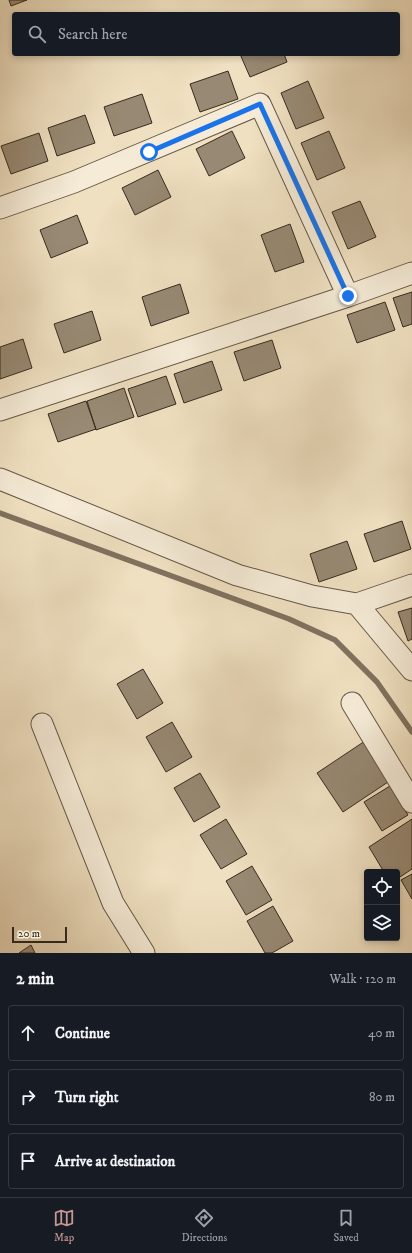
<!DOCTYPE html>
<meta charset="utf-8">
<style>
:root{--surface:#171b24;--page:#20242c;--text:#f1f3f6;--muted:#9ea1a6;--line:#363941;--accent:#c59692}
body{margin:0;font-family:"IM FELL DW Pica",serif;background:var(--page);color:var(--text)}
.controls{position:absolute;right:12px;bottom:12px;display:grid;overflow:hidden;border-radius:4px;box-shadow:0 2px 6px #0003}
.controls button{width:36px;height:36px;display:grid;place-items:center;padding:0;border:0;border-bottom:1px solid var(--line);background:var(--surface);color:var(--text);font:20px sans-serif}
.scale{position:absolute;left:12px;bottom:10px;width:55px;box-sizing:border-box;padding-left:4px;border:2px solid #372b1e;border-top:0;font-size:11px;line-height:14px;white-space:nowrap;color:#372b1e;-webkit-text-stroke:3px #f5ebd7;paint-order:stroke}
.stop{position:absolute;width:12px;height:12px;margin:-9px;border:3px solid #1a73e8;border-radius:50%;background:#fff}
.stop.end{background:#1a73e8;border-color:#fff;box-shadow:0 1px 4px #0008}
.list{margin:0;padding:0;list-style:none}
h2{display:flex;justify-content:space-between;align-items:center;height:52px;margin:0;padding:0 16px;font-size:17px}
h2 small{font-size:13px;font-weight:400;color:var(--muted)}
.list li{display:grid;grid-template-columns:26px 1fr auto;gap:12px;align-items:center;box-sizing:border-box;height:56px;margin:0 8px 8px;padding:0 8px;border:1px solid var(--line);border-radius:4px}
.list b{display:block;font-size:15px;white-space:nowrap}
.list em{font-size:13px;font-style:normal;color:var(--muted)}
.icon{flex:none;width:22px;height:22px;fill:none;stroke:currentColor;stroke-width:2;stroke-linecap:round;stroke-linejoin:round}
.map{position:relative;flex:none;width:412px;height:953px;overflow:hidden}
.search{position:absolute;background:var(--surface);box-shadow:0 2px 6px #0003;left:12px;right:12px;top:12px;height:44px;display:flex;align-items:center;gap:10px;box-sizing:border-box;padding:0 14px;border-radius:4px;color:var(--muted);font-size:15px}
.sheet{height:244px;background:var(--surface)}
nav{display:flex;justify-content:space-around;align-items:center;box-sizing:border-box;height:56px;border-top:1px solid var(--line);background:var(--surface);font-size:11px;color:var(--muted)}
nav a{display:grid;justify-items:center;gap:2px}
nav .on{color:var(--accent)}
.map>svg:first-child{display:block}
</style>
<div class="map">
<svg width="412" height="953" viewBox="0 0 412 953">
<rect width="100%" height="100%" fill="#efe0c1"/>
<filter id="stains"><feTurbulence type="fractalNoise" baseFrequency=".005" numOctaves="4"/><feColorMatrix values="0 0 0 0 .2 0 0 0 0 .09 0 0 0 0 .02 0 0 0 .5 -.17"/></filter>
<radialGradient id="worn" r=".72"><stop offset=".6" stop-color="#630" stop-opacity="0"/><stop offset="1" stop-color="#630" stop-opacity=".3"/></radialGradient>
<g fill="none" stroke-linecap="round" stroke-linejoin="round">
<path stroke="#80725f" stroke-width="5.5" d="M0,513L289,619L335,640L377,682L412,732"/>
</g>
<path fill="#978973" stroke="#372b1e" d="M9,0H27L11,6Z
M240,54H284L287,62L250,77Z
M228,71L238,99L200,112L190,84Z
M308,81L324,118L296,129L281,93Z
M142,94L152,123L114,136L104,107Z
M85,115L95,143L57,156L48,128Z
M232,131L245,158L209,176L196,149Z
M329,131L345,168L317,180L301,143Z
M39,133L48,161L11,174L1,146Z
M158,170L171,197L135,215L122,188Z
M360,201L376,237L348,249L332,212Z
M77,215L88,243L51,258L40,230Z
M290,224L304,262L275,272L261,235Z
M180,284L189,313L151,326L142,297Z
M412,292V324L403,327L393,298Z
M385,302L395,330L357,343L347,315Z
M92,311L101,340L64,353L54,324Z
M23,339L32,368L0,379V347Z
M272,340L281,368L244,381L234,352Z
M212,361L222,390L184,403L174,374Z
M166,376L176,404L138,417L128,389Z
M124,388L134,417L96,430L87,401Z
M86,401L96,429L58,442L48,414Z
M402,521L411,549L374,562L364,534Z
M347,541L357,569L319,582L310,554Z
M412,608V639L408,641L398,612Z
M143,669L163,703L137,719L117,684Z
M172,722L192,757L166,772L146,737Z
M365,741L391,780L343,812L317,773Z
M200,773L220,807L194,822L174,788Z
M390,786L408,815L382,831L364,802Z
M226,819L247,854L221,869L200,835Z
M412,819V869L397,879V872H384L369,847Z
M252,866L272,900L246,915L226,881Z
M412,874V899L401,880Z
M273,906L293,941L272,953H265L247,921Z
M31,945L35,953H19Z"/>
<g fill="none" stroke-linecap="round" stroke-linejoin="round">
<g stroke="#655847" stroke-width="23">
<path id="minor" d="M0,208L74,182L260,104L348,296
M0,410L348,296L412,273
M0,479L237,575L312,596L357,604L412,670
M357,604L412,585
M352,703L412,802
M42,724L113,903L144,953"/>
</g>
<use href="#minor" stroke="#f5ebd7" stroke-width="21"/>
</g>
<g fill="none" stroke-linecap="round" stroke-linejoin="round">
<path stroke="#1a73e8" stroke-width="5" d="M149,152L260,104L348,296"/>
</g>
<rect width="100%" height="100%" filter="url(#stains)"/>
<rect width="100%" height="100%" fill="url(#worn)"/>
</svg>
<div class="controls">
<button><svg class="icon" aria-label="locate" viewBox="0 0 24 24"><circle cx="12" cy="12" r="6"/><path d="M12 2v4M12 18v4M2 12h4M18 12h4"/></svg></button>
<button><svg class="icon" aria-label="layers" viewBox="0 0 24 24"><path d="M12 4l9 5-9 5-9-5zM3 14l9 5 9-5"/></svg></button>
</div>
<div class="scale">20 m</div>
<div class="stop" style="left:149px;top:152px"></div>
<div class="stop end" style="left:348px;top:296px"></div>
<div class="search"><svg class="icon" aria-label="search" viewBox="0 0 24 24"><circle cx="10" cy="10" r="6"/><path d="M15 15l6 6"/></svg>Search here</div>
</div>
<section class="sheet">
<h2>2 min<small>Walk · 120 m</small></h2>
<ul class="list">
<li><svg class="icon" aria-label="ahead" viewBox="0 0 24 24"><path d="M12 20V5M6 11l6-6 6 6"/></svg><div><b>Continue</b></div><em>40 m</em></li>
<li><svg class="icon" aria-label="right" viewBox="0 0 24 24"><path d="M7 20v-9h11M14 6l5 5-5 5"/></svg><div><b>Turn right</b></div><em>80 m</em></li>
<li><svg class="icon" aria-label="arrive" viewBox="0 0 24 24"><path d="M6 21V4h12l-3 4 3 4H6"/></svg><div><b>Arrive at destination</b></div></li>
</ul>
</section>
<nav>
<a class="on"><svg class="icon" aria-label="map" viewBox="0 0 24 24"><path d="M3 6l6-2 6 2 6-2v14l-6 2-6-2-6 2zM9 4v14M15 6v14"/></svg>Map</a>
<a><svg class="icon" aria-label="directions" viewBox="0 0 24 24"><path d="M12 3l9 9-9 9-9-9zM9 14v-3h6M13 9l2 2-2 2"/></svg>Directions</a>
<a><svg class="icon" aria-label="saved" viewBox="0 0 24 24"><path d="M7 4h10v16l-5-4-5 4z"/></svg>Saved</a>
</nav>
